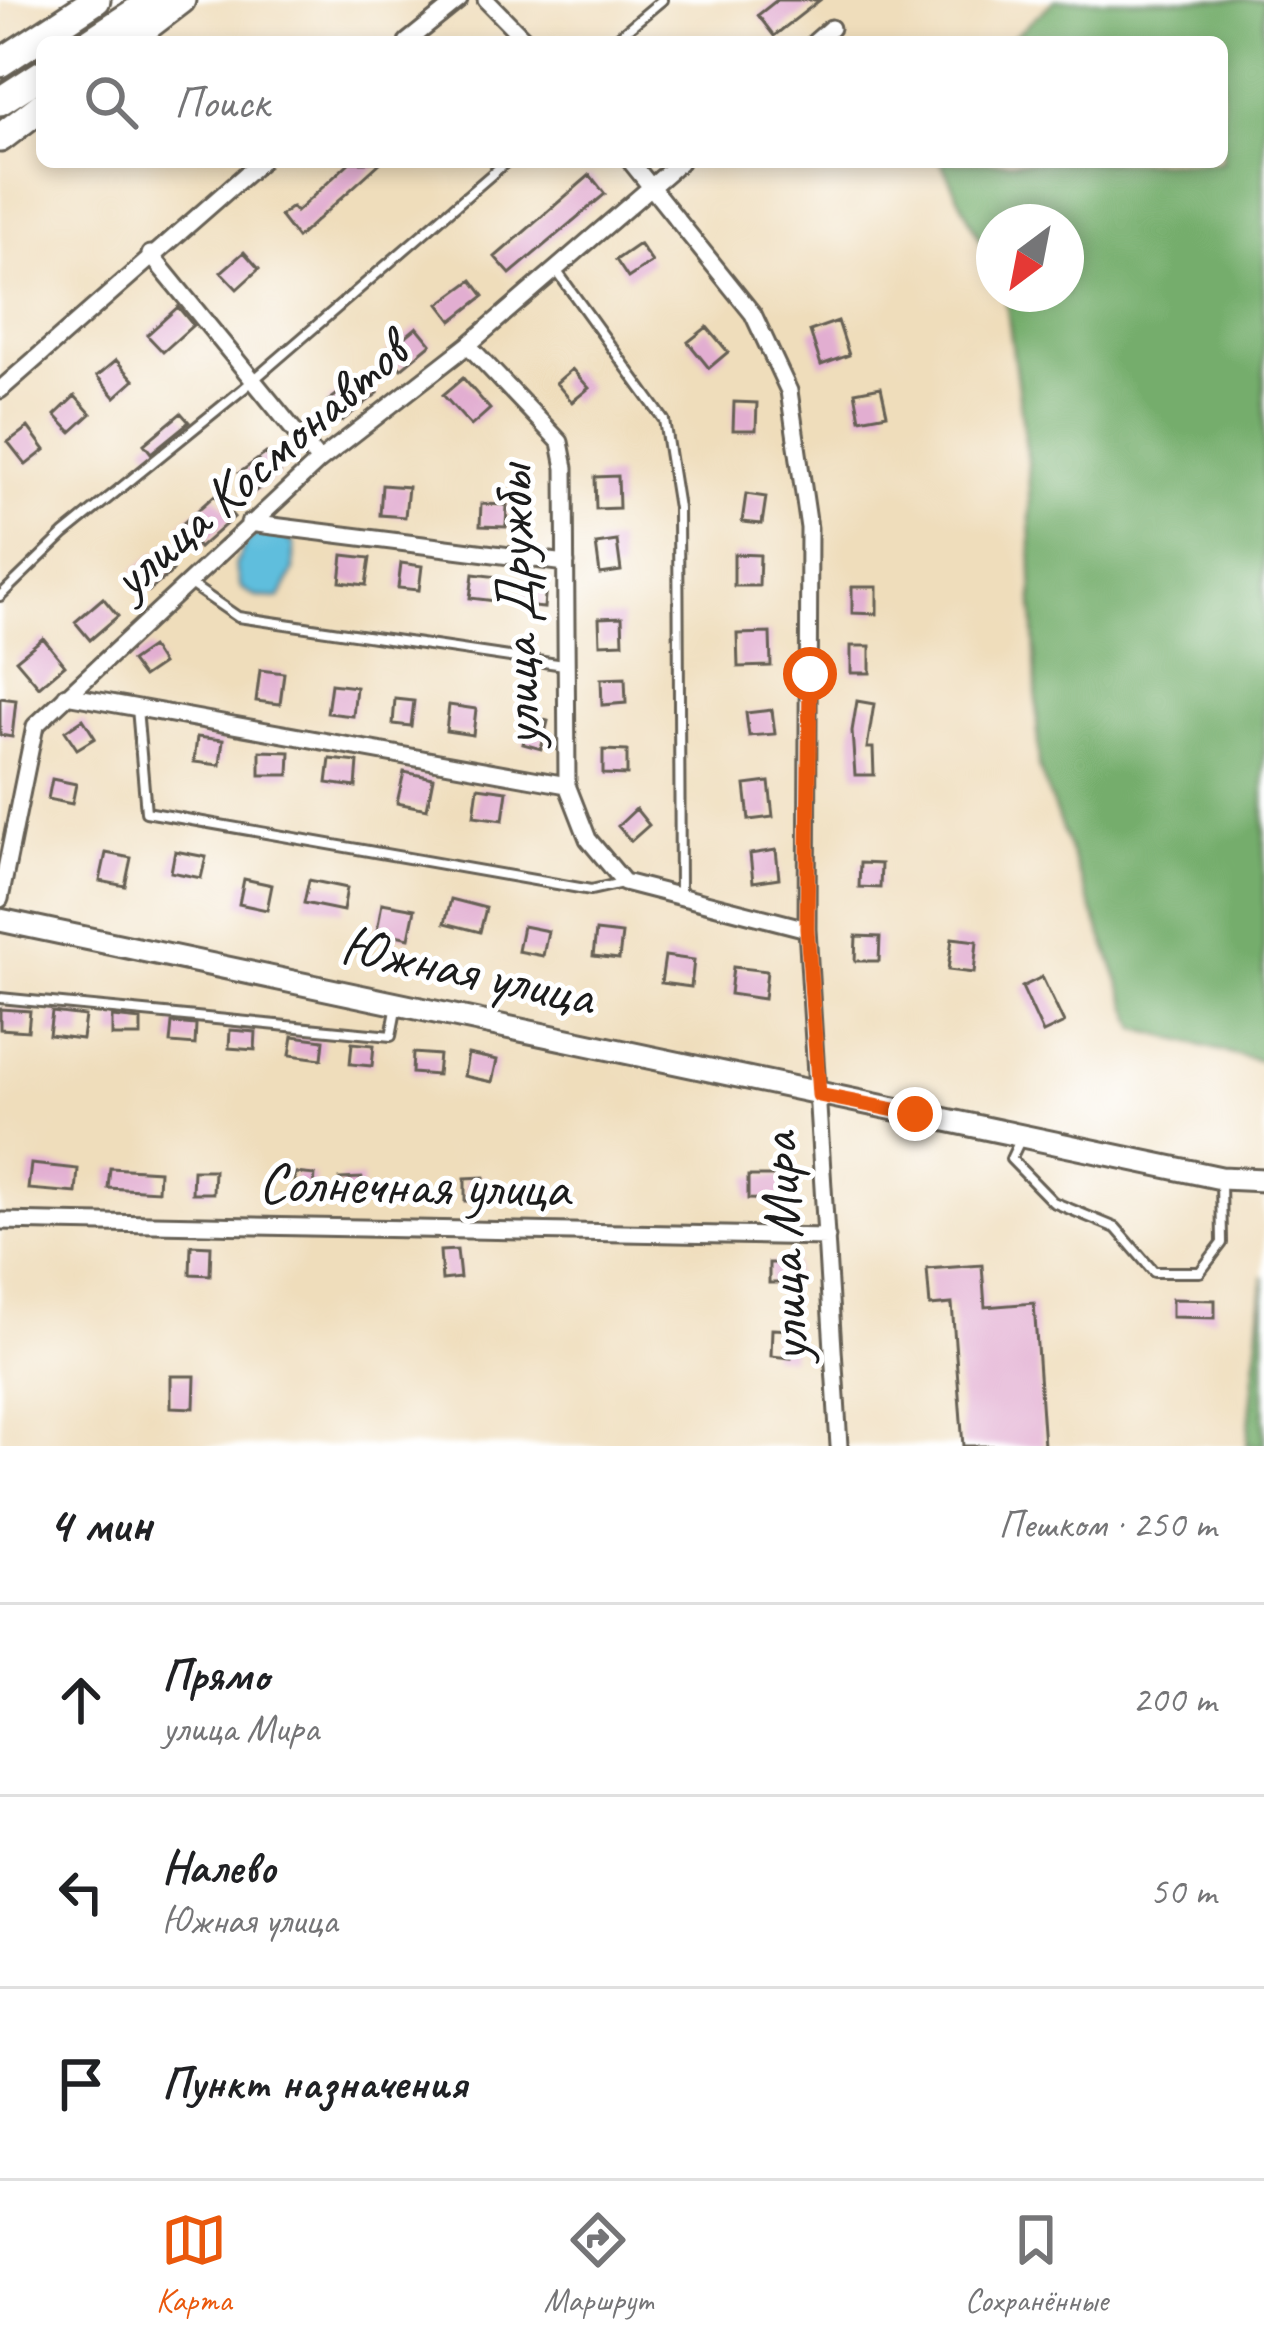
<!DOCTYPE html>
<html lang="ru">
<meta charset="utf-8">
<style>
:root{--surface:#fff;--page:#f6f6f6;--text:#202124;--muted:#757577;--line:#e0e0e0;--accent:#ea580c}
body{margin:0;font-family:Caveat,sans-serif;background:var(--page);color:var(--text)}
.compass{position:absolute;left:976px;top:204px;width:108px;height:108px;border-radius:50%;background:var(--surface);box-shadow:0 6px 18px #0003;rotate:212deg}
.stop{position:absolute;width:36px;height:36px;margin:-27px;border:9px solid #ea580c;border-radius:50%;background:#fff}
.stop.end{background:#ea580c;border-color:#fff;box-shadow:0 3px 12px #0008}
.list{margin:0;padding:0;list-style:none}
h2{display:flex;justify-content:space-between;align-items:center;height:156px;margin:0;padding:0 48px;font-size:51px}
h2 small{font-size:39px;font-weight:400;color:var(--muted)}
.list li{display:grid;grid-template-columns:78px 1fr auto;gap:36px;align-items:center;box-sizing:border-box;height:192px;padding:0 48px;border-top:3px solid var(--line)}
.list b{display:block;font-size:45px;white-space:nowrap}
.list p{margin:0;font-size:39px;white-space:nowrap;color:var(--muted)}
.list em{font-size:39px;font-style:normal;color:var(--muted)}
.icon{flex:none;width:66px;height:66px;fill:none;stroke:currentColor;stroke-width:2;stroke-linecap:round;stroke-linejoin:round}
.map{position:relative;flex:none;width:1264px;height:1446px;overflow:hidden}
.search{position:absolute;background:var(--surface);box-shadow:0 6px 18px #0003;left:36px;right:36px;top:36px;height:132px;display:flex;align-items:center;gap:30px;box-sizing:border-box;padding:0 42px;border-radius:18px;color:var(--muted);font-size:45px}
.sheet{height:732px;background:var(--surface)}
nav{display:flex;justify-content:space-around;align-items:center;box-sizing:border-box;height:168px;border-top:3px solid var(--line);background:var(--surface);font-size:33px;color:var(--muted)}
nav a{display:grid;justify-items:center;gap:6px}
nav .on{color:var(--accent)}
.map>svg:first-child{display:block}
</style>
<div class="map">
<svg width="1264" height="1446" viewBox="0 0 1264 1446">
<rect width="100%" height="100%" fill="#fff"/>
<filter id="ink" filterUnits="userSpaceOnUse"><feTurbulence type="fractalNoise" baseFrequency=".00833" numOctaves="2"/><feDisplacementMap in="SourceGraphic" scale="24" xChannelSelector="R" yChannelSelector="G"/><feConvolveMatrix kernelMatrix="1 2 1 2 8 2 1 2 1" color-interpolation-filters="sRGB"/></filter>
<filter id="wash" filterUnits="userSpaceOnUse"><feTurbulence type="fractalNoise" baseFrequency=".004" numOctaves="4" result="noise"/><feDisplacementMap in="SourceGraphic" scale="48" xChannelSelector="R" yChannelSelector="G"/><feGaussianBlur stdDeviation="2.7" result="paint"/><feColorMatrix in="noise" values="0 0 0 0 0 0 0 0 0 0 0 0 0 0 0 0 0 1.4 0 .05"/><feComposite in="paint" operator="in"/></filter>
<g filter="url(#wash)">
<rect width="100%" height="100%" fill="#efddbb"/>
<path fill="#75ad6c" stroke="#486444" stroke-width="3" d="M1055,0H1264V1062L1137,1029L1039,768L1028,461L1005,294H1066V222H994V269L941,162H1222V42H1008Z
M1264,1276V1446H1247Z"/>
<path fill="#5ebedd" stroke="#3d6d7c" stroke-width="3" d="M272,526L294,544V571L280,598L256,597L241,588L235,565L247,541Z"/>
<g id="blocks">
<path fill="#e2aed1" d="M777,0H820L774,36L758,15Z
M350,162H381L297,238L280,216L292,207L296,212Z
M590,175L605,194L510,274L495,257Z
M639,244L652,262L628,278L616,260Z
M244,252L259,269L237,289L221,272Z
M472,280L484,296L452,321L439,304Z
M178,307L193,325L163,352L147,335Z
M838,321L849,355L821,365L810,331Z
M417,327L431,344L401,369L387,352Z
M707,327L728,352L709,368L688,342Z
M116,360L134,380L115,397L97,376Z
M572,369L589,388L572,402L556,383Z
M364,374L378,393L342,421L327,402Z
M463,378L490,409L471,426L443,395Z
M881,387L887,414L860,419L855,392Z
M75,396L91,414L71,432L55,415Z
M734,402L757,403L756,430H733Z
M181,413L189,422L151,453L144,444Z
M28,427L45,450L26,465L8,442Z
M266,453L280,473L253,493L239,473Z
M618,476L619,508L596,509L595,477Z
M382,485L408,487L405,517L380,515Z
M746,494L766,497L762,524L742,522Z
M215,495L234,517L199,548L180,526Z
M481,504L507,505L506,527L480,526Z
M617,541L621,571L600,574L596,544Z
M157,552L173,571L149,591L133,571Z
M734,554L760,555L759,586H734Z
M343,555L370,558L366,585L340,582Z
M401,563L422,566L419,590L398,588Z
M473,574L499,577L496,601L470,598Z
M526,581L546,583L544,608L523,606Z
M852,587H877V614L852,613Z
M103,598L118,616L90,640L75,622Z
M622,617L623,643L600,644L599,618Z
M770,633L771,666L738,667L737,634Z
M43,638L65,665L39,687L16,660Z
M851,646H870V673H851Z
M151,647L162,664L143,677L131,661Z
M260,670L284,673L280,704L256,701Z
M625,678L626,703L602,705L601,679Z
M331,684L356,687L353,716L327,713Z
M0,698L16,700L12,737L0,735Z
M395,699L414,701L411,726L393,724Z
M857,701L874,704L867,748H873L874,775H855L852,731Z
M449,705L476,709L473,735L446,731Z
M772,710L775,734L749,736L746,713Z
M530,716L548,721L541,749L523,744Z
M83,719L95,738L77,749L65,731Z
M197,737L223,740L220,765L194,762Z
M603,750L627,751V775L603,774Z
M260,751L290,752L289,775H260Z
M330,759L358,762L356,787L327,783Z
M404,772L433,778L427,809L397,803Z
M52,779L76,784L72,804L48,799Z
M769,782L773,817L749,820L745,785Z
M478,787L507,791L503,820L474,816Z
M636,809L649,825L631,841L618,826Z
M776,850L779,878L753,882L750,854Z
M175,851L206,857L201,878L171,872Z
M106,853L131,858L125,886L100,881Z
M860,863L881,864L880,888L859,887Z
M244,879L272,885L267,910L239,904Z
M309,880L347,888L343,911L304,903Z
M451,899L486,908L480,932L445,923Z
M382,903L415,909L409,938L377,931Z
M523,926L548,931L543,956L518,951Z
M596,931L622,934L619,959L593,956Z
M856,936L880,937L879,961H855Z
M952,938L977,941L974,973L948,970Z
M665,956L694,960L691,987L661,983Z
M733,967L767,971L764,999L730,994Z
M1042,977L1064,1023L1043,1033L1022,987Z
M0,1009L30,1011L28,1031L0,1029Z
M52,1012L85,1016L82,1039L49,1035Z
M112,1017L141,1020V1036H112Z
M172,1023L196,1025L195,1045L170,1043Z
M230,1030L256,1032L255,1050L229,1048Z
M293,1036L324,1040L322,1059L290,1055Z
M352,1043L374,1045L372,1066L350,1064Z
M413,1053L439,1055L437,1075L412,1073Z
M468,1054L497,1060L492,1082L464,1076Z
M31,1164L78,1169L76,1193L28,1189Z
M110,1168L159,1171L158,1191L108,1188Z
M193,1170H214L213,1193H192Z
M295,1173L315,1175L313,1198L293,1196Z
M748,1176H785V1200L748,1199Z
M484,1177V1201H465V1178Z
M362,1178V1199L340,1200V1179Z
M191,1245L211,1246L210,1275L190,1274Z
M457,1250L460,1278L442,1280L440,1251Z
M769,1263H795V1283H769Z
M982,1265L985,1307L1034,1303L1044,1446H963L952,1304L930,1306L927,1269Z
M1172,1299L1215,1300V1318L1172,1317Z
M772,1329L793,1330L791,1358L771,1356Z
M171,1376H195L194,1408L171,1407Z"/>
</g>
</g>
<g filter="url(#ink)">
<use href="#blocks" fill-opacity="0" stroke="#666054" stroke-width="3"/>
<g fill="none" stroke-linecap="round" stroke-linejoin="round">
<g stroke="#666054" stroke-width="14">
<path id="service" d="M612,42L662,0
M556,270L664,420L678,508L680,895
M190,584L238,617L564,665
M0,596L64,534L243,389L506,162
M137,708L146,812L591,890L622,883
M0,998L391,1036L397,1005
M1021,1138L1011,1159L1053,1202L1116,1228L1154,1272H1200L1222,1243L1221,1179"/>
</g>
<g stroke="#666054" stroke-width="21">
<path id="minor" d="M486,0L527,42
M407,42L459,0
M815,42L831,28
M631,162L753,314L789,391L809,528L807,929L839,1446
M150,254L319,461
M468,345L560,442L565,468L567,785L588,839L624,882L807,929
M0,390L260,162
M249,523L566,563
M66,695L567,785
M0,899L35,726L319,461L468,345L680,162
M0,1221L827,1237"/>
</g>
<g stroke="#666054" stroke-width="27">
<path id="secondary" d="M0,920L1221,1178L1264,1180"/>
</g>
<g stroke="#666054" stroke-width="33">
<path id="trunk" d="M90,42L154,0
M126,42L181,0
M0,63L96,0
M0,101L42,74
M0,138L42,106"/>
</g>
<use href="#service" stroke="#fff" stroke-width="8"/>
<use href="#minor" stroke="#fff" stroke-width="15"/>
<use href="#secondary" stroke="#fff" stroke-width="21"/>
<use href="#trunk" stroke="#fff" stroke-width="27"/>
</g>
</g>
<g fill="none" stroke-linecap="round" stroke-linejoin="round" filter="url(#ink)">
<path stroke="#ea580c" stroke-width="15" d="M810,674L807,929L819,1095L915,1114"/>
</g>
<g text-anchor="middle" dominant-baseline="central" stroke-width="10" stroke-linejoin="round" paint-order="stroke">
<g font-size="57" fill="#1c1c1c" stroke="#fff">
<text transform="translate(258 465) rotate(-41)">улица Космонавтов</text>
<text transform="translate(516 606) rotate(-92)">улица Дружбы</text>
<text transform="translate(468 970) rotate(12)">Южная улица</text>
<text transform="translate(414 1185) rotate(1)">Солнечная улица</text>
<text transform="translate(783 1248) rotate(-93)">улица Мира</text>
</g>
</g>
</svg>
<svg class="compass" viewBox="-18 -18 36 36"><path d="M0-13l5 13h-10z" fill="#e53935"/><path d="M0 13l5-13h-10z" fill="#757577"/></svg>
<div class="stop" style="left:810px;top:674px"></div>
<div class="stop end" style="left:915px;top:1114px"></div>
<div class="search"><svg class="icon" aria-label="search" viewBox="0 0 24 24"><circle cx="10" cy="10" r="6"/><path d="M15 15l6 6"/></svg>Поиск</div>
</div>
<section class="sheet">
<h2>4 мин<small>Пешком · 250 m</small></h2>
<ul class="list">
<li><svg class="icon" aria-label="ahead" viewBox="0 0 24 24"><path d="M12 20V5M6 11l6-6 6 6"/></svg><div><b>Прямо</b><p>улица Мира</p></div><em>200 m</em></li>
<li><svg class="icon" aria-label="left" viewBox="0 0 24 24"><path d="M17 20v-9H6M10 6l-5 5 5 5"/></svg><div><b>Налево</b><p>Южная улица</p></div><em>50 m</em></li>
<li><svg class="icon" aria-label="arrive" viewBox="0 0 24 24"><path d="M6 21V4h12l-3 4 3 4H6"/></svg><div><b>Пункт назначения</b></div></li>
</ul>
</section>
<nav>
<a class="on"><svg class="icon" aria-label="map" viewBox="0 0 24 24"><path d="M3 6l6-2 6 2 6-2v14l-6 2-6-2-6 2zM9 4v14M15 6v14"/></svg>Карта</a>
<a><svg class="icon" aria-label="directions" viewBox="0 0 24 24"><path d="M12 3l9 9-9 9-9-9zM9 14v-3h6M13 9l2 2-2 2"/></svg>Маршрут</a>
<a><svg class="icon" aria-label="saved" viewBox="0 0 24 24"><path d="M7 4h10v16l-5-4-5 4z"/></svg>Сохранённые</a>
</nav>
